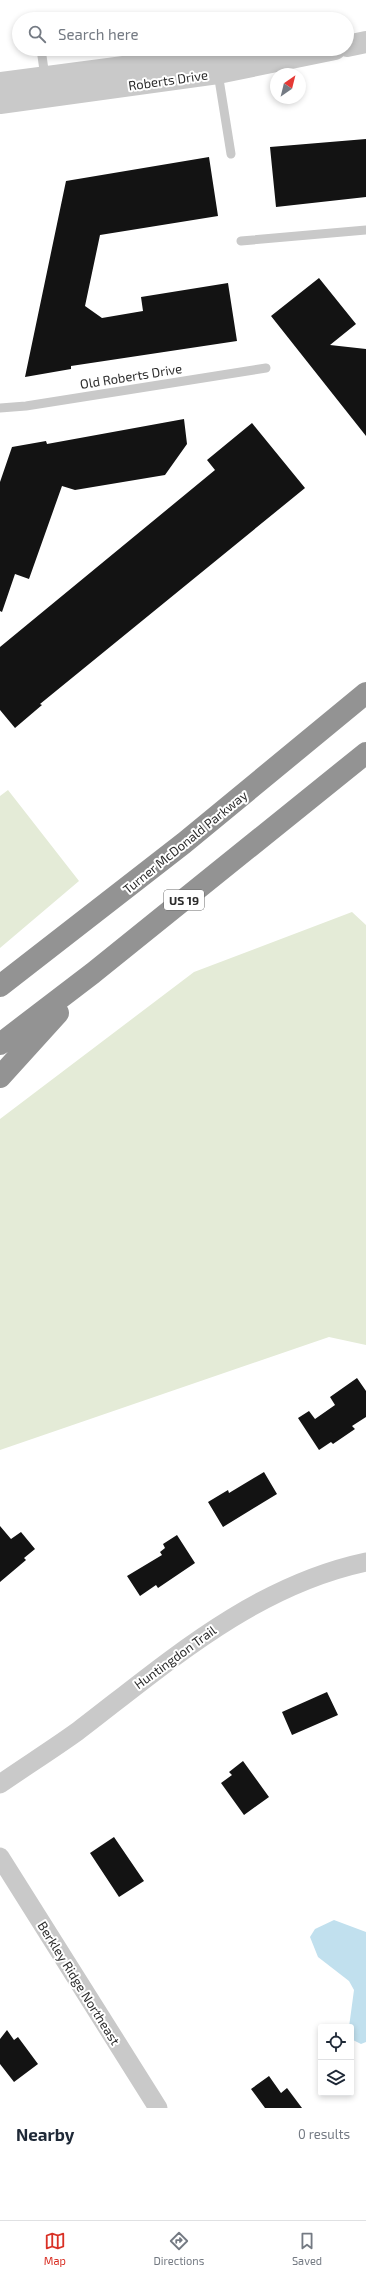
<!DOCTYPE html>
<style>
:root{--surface:#fff;--page:#f6f6f7;--text:#1f2937;--muted:#747a83;--line:#e0e1e3;--accent:#d93025}
body{margin:0;font-family:"Exo 2",sans-serif;background:var(--page);color:var(--text)}
.controls{position:absolute;right:12px;bottom:12px;display:grid;overflow:hidden;border-radius:4px;box-shadow:0 2px 6px #0003}
.controls button{width:36px;height:36px;display:grid;place-items:center;padding:0;border:0;border-bottom:1px solid var(--line);background:var(--surface);color:var(--text);font:20px sans-serif}
.compass{position:absolute;left:270px;top:68px;width:36px;height:36px;border-radius:50%;background:var(--surface);box-shadow:0 2px 6px #0003;rotate:35deg}
.list{margin:0;padding:0;list-style:none}
h2{display:flex;justify-content:space-between;align-items:center;height:52px;margin:0;padding:0 16px;font-size:17px}
h2 small{font-size:13px;font-weight:400;color:var(--muted)}
.icon{flex:none;width:22px;height:22px;fill:none;stroke:currentColor;stroke-width:2;stroke-linecap:round;stroke-linejoin:round}
.map{position:relative;flex:none;width:366px;height:2108px;overflow:hidden}
.search{position:absolute;background:var(--surface);box-shadow:0 2px 6px #0003;left:12px;right:12px;top:12px;height:44px;display:flex;align-items:center;gap:10px;box-sizing:border-box;padding:0 14px;border-radius:22px;color:var(--muted);font-size:15px}
.sheet{height:112px;background:var(--surface)}
nav{display:flex;justify-content:space-around;align-items:center;box-sizing:border-box;height:56px;border-top:1px solid var(--line);background:var(--surface);font-size:11px;color:var(--muted)}
nav a{display:grid;justify-items:center;gap:2px}
nav .on{color:var(--accent)}
.map>svg:first-child{display:block}
</style>
<div class="map">
<svg width="366" height="2108" viewBox="0 0 366 2108">
<rect width="100%" height="100%" fill="#fff"/>
<path fill="#e4ebd7" d="M8,790L79,881L0,948V796Z
M352,912L366,925V1345L329,1337L0,1450V1119L194,972Z"/>
<path fill="#c1e0ee" d="M334,1920L366,1932V2042L361,2044L351,2039V2027H349L354,1990L349,1981L318,1957L310,1937L315,1929Z"/>
<path fill="#131313" d="M366,139V197L276,207L270,147Z
M209,157L218,216L100,235L85,306L102,318L143,311L141,297L228,283L237,341L71,366V369L25,377L66,181Z
M319,278L356,324L330,345L366,349V436L271,316Z
M184,419L187,444L165,475L75,490L62,486L29,579L15,574L2,612L0,611V482L12,447L46,441L47,444Z
M252,423L305,488L40,704L42,705L15,728L0,710V647L215,470L207,460Z
M357,1378L366,1391V1417L352,1426L355,1429L333,1444L331,1442L319,1450L298,1418L309,1411L315,1419L335,1405L330,1397Z
M264,1472L277,1494L223,1527L208,1502L228,1490L229,1493Z
M0,1526L11,1539L21,1532L35,1549L24,1558L26,1560L0,1582Z
M177,1535L195,1563L158,1588L156,1585L140,1596L127,1576L162,1555L160,1552L165,1548L163,1544Z
M327,1692L338,1715L292,1735L282,1712Z
M243,1761L269,1797L244,1815L221,1783L232,1775L229,1772Z
M114,1837L144,1881L119,1897L90,1853Z
M7,2030L14,2040L18,2037L38,2064L14,2082L0,2064V2039Z
M269,2076L281,2093L287,2088L302,2108H265L251,2089Z"/>
<g fill="none" stroke-linecap="round" stroke-linejoin="round">
<path stroke="#c9c9c9" stroke-width="9" d="M41,49L45,77
M218,73L231,154
M241,241L366,230
M0,408L26,406L266,368"/>
<path stroke="#c9c9c9" stroke-width="19" d="M0,1784C26,1766 53,1749 78,1731C167,1663 253,1586 366,1562
M0,1857L158,2108"/>
<path stroke="#c9c9c9" stroke-width="22" d="M347,46L366,42
M0,83L260,49
M0,103L218,73L335,49"/>
<path stroke="#939393" stroke-width="22" d="M0,986L184,843L366,693
M0,1044L93,973L366,753
M0,1077L58,1013"/>
</g>
<g text-anchor="middle" dominant-baseline="central" stroke-width="4" stroke-linejoin="round" paint-order="stroke">
<rect fill="#fff" stroke="#6b6b6b" stroke-width="1" x="164" y="890" width="40" height="20" rx="3"/>
<g font-size="12" font-weight="bold" fill="#2c2c2c">
<text x="184" y="900">US 19</text>
</g>
<g font-size="13" fill="#2c2c2c" stroke="#fff">
<text transform="translate(168 80) rotate(-8)">Roberts Drive</text>
<text transform="translate(131 376) rotate(-9)">Old Roberts Drive</text>
<text transform="translate(185 842) rotate(-39)">Turner McDonald Parkway</text>
<text transform="translate(175 1657) rotate(-36)">Huntingdon Trail</text>
<text transform="translate(79 1983) rotate(58)">Berkley Ridge Northeast</text>
</g>
</g>
</svg>
<div class="controls">
<button><svg class="icon" aria-label="locate" viewBox="0 0 24 24"><circle cx="12" cy="12" r="6"/><path d="M12 2v4M12 18v4M2 12h4M18 12h4"/></svg></button>
<button><svg class="icon" aria-label="layers" viewBox="0 0 24 24"><path d="M12 4l9 5-9 5-9-5zM3 14l9 5 9-5"/></svg></button>
</div>
<svg class="compass" viewBox="-18 -18 36 36"><path d="M0-13l5 13h-10z" fill="#e53935"/><path d="M0 13l5-13h-10z" fill="#747a83"/></svg>
<div class="search"><svg class="icon" aria-label="search" viewBox="0 0 24 24"><circle cx="10" cy="10" r="6"/><path d="M15 15l6 6"/></svg>Search here</div>
</div>
<section class="sheet">
<h2>Nearby<small>0 results</small></h2>
<ul class="list">
</ul>
</section>
<nav>
<a class="on"><svg class="icon" aria-label="map" viewBox="0 0 24 24"><path d="M3 6l6-2 6 2 6-2v14l-6 2-6-2-6 2zM9 4v14M15 6v14"/></svg>Map</a>
<a><svg class="icon" aria-label="directions" viewBox="0 0 24 24"><path d="M12 3l9 9-9 9-9-9zM9 14v-3h6M13 9l2 2-2 2"/></svg>Directions</a>
<a><svg class="icon" aria-label="saved" viewBox="0 0 24 24"><path d="M7 4h10v16l-5-4-5 4z"/></svg>Saved</a>
</nav>
